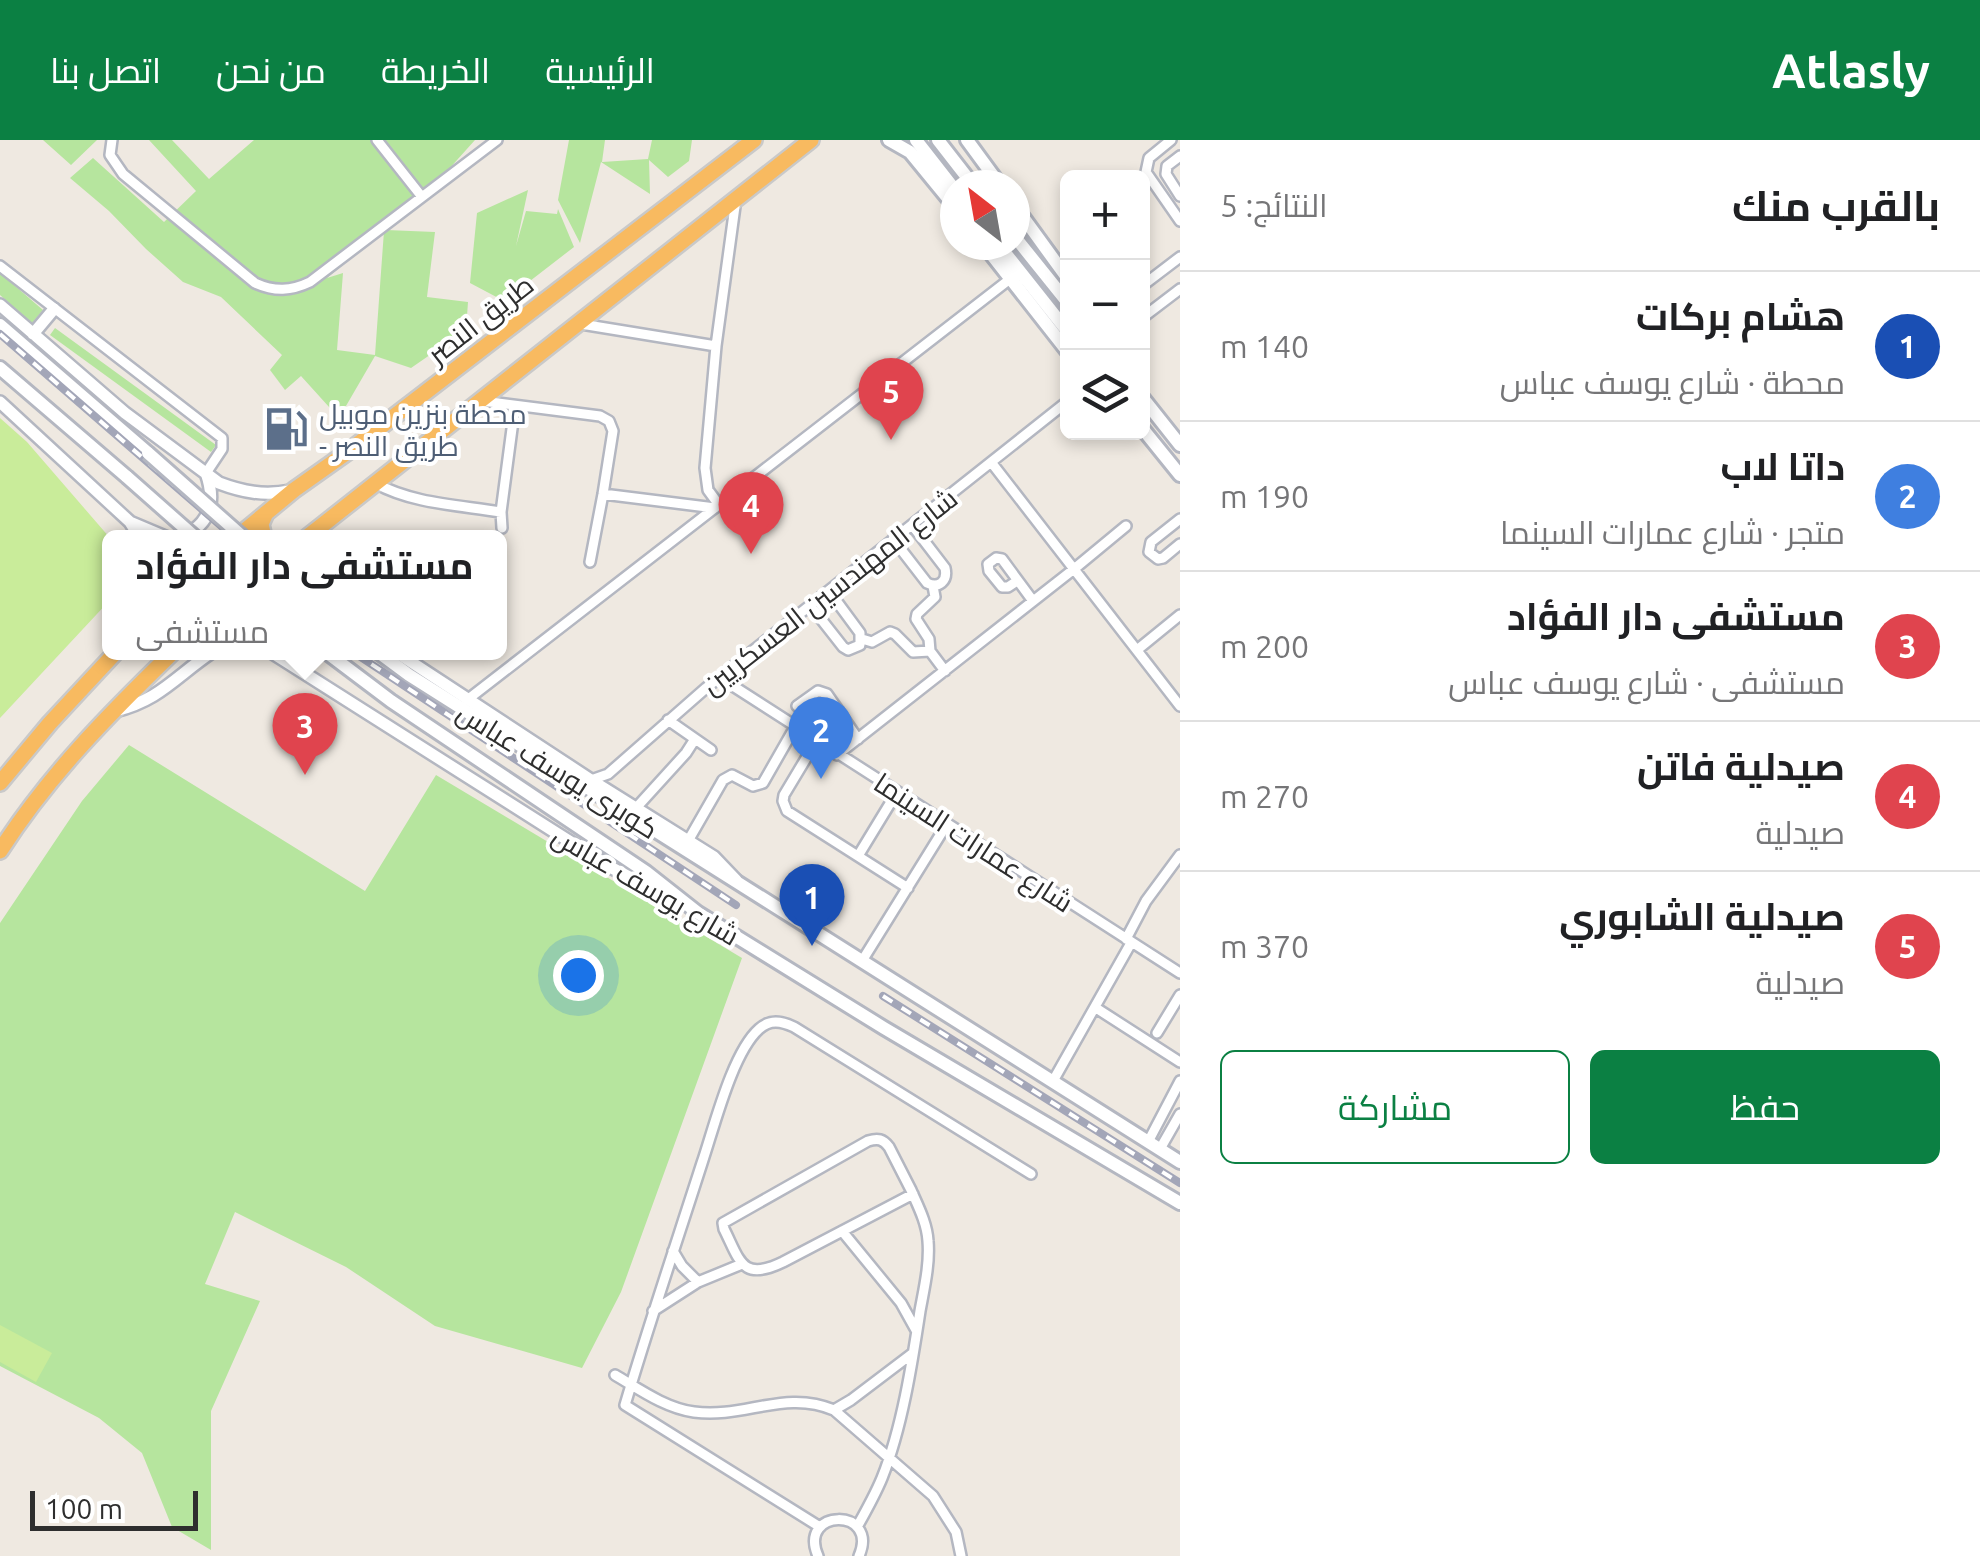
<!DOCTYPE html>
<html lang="ar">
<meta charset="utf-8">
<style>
:root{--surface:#fff;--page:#f6f6f6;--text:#202124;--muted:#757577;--line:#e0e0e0;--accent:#0b8043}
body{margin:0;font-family:Ubuntu,Cairo,sans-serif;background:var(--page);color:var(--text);direction:rtl}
.controls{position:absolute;right:30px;top:30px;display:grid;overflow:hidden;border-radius:15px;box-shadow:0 5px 15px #0003}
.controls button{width:90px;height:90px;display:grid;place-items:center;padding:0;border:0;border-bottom:2px solid var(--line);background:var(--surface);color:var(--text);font:50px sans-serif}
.compass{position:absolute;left:940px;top:30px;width:90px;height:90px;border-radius:50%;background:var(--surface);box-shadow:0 5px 15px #0003;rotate:329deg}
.scale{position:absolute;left:30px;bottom:25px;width:168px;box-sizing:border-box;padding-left:10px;border:5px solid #2e2e2e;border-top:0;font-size:28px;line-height:35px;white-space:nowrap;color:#2e2e2e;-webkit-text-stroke:8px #fff;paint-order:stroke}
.you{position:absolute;left:578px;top:835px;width:35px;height:35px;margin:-25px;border:8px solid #fff;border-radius:50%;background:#1a73e8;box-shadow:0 0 0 15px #1a73e833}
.badge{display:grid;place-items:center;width:65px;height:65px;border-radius:50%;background:var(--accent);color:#fff;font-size:32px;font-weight:700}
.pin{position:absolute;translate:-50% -82px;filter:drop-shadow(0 2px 5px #0008)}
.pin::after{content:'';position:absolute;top:52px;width:35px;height:30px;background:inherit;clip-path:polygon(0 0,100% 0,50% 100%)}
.popup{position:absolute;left:102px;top:390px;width:405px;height:130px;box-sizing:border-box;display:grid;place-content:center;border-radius:15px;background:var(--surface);filter:drop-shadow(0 2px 8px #0005);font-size:32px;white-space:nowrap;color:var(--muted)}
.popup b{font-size:38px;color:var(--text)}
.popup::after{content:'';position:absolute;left:50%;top:100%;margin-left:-20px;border:20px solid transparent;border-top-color:var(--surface)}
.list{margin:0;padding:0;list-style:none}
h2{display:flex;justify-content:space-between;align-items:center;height:130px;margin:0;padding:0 40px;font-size:42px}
h2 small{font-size:32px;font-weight:400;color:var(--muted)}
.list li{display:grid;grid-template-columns:65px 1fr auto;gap:30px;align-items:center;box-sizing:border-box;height:150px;padding:0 40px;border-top:2px solid var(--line)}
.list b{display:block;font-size:38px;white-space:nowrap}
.list p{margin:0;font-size:32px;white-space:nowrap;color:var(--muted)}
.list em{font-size:32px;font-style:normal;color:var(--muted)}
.actions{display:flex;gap:20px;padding:30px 40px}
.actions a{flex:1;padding:22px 0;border:2px solid var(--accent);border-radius:15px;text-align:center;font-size:35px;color:var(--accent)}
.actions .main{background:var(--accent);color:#fff}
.icon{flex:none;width:55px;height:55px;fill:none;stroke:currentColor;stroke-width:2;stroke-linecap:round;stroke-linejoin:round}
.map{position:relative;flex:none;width:1180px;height:1416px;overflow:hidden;direction:ltr}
header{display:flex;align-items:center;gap:60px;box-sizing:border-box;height:140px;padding:0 50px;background:var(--accent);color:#fff}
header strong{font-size:48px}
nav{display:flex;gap:55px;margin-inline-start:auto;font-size:35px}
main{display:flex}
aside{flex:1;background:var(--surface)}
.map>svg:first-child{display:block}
</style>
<header>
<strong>Atlasly</strong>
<nav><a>الرئيسية</a><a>الخريطة</a><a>من نحن</a><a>اتصل بنا</a></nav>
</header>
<main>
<aside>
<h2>بالقرب منك<small>النتائج: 5</small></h2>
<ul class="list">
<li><span class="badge" style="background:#1a4fb4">1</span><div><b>هشام بركات</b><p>محطة · شارع يوسف عباس</p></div><em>140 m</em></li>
<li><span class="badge" style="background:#3f7fe0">2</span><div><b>داتا لاب</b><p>متجر · شارع عمارات السينما</p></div><em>190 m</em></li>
<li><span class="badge" style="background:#e0444e">3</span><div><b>مستشفى دار الفؤاد</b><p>مستشفى · شارع يوسف عباس</p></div><em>200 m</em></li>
<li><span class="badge" style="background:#e0444e">4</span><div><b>صيدلية فاتن</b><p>صيدلية</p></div><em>270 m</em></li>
<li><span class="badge" style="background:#e0444e">5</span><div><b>صيدلية الشابوري</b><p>صيدلية</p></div><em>370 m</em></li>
</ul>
<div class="actions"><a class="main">حفظ</a><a>مشاركة</a></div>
</aside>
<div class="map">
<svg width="1180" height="1416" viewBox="0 0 1180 1416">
<rect width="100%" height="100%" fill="#efe9e1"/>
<path fill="#b6e59e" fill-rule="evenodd" d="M43,0H97L71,25Z
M149,0H172L209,39L254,0H475L422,59L386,90L435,92L427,157L468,162L466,190L411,228L375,216L339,278L301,236L285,250L270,230L282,215L221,157L183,142L146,109L109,71L70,38L93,18L164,82L196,51ZM384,91L375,215L337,210L343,133L327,138Z
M569,0H605L602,22L648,19L652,0H692L689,21L668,37L649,20L650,54L601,22L580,103L558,60Z
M528,50L516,106L526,71L557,74L558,69L574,107L504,161L470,143L477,73Z
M0,133L43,170L32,183L0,155Z
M55,188L216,305L211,312L50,195Z
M129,605L365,751L436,635L742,818L621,1152L582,1228L435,1186L346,1127L235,1072L205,1144L260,1161L211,1271V1410L172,1387L142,1313L99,1278L0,1226V783L82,661Z"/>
<path fill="#c9ec9a" d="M0,278L27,302L110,398V460L0,578Z
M0,1185L52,1213L36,1242L0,1222Z"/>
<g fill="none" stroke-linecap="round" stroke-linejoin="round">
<g stroke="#b4b7c1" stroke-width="14">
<path id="minor" d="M112,0L110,15L123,34L255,143C275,152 291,151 310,142L497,0
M377,0L422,57
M1171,0L1149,18L1146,32L1180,81
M1180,16L1167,26L1166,34L1180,56
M0,126L222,298V309L206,333
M1142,146L1180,117
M1142,178L1180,149
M581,184L716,206
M482,261L600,276L609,281L613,291L603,354L590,422
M991,322L1180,566
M375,343C413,364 459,365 501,372
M603,354L715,368
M719,365L708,350L705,328L716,206L736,59
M1180,379L1151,402L1149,412L1158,419L1163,418L1180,404
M502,388L501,372L515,266
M893,399L927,443C939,449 948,441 945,428L912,385
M1017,441L1008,447H1002L989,431L988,424L996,418L1002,419L1033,461
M933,446L935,457L917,474L916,479L929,499L930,511L945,531
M810,465L843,507L848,510L860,505V493L829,451
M862,499L872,502L890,492L895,494L913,512L930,511
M1137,510L1180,475
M719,537L1180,833
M467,560L1010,139
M797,566L818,551L827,554L858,599
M668,580L711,610
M817,600L784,655L783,661L787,671L908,748
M837,615L1074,429L1126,386
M591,640L608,634L706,548L1068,261
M636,668L686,613L695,599
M688,701L723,640L732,635L753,646L763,643L795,587
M858,716L897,652
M1126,799L1146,761L1180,715
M862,821L947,684
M1096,868L1180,922
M1157,893L1180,855
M1053,941L1131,803
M1148,1002L1180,941
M1160,1009L1180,974
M842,1091L901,1163L916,1190
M673,1111L682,1126L698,1142
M653,1171L698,1142L742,1124
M615,1235C639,1249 665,1268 694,1272C744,1279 785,1249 834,1270L933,1356L956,1392L961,1416
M834,1270L851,1260L913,1213
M820,1387L625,1265C649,1184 676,1104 702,1023C714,988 732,913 759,889C770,879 781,881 794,887L1031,1034
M857,1387C866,1371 875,1355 882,1338C902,1288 912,1224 920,1171C924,1149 930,1124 928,1101C927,1083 918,1066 911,1050L889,1007C883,999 878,998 868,1001L723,1083L724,1089C740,1121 742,1142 783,1122L913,1054
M818,1416C797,1368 880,1367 859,1416"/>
</g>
<g stroke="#b4b7c1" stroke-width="16">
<path id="tertiary" d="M0,165L125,273L219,343C243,352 264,356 290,351
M33,194L54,169
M0,262L130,382L140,398
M130,382L168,398
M175,398C209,389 217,364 206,333
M271,512L610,727L681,764
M396,512L591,640L714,717L736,740
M115,571C160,560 176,536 212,512"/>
</g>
<g stroke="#b4b7c1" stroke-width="18">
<path id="secondary" d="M889,0L910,12L955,67
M916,0L955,50
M938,0L973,45
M967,0L1000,45
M1015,66L1068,139
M1015,97L1068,163
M984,105L1068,212
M999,105L1068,192
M0,185L148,313
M0,228L127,337
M1142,257L1180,305
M1142,288L1180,335
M326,512L391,561L646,732L698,773L884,888L1180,1063
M378,512L409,535L1180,1022"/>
</g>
<g stroke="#c9c9c9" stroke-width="20">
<path id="trunk" d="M236,398L294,350L349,311L754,0
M264,398L261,384L266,373
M306,398L811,0
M0,643L50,583L116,512
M0,711C48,636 109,574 173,512"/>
</g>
<use href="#minor" stroke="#fff" stroke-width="9"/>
<use href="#tertiary" stroke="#fff" stroke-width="11"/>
<use href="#secondary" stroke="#fff" stroke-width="12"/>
<use href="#trunk" stroke="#f8ba60" stroke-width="15"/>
<g stroke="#a3a6b8" stroke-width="8">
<path id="rail" d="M0,194L235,398
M353,512L736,765
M883,856L1180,1043"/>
</g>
<use href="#rail" stroke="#fff" stroke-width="4" stroke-dasharray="11" stroke-linecap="butt"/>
<g stroke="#b4b7c1" stroke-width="18" stroke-linecap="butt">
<path id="secondary-bridge" d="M148,313L244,398
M127,337L196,398"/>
</g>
<use href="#secondary-bridge" stroke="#fff" stroke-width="12"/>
</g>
<defs>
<g id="fuel-bare" transform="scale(3.45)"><path d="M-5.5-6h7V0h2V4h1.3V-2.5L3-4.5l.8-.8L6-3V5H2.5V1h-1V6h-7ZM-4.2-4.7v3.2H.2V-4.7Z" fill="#5c6f8a" stroke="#fff" stroke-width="2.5" paint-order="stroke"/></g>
</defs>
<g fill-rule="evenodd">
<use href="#fuel-bare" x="286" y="289"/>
</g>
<g text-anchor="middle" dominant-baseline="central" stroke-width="8" stroke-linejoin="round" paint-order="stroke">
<g font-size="28" fill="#2e2e2e" stroke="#fff">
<text transform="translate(480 179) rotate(-38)">طريق النصر</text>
<text transform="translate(829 451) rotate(-38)">شارع المهندسين العسكريين</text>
<text transform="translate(558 630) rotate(32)">كوبرى يوسف عباس</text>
<text transform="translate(974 702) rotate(33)">شارع عمارات السينما</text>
<text transform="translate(646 745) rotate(30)">شارع يوسف عباس</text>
</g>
<g font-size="28" fill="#4e5e75" stroke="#fff" text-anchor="start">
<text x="319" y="273">محطة بنزين موبيل<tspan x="319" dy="32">- طريق النصر</tspan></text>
</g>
</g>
</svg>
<div class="controls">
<button>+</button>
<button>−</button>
<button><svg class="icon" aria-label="layers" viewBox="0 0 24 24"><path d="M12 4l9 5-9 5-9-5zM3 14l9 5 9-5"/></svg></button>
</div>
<svg class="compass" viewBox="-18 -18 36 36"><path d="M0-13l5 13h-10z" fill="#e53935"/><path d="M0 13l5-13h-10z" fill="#757577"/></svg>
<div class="scale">100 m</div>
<div class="you"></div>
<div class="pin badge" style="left:812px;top:806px;background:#1a4fb4">1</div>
<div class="pin badge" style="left:821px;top:639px;background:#3f7fe0">2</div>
<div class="pin badge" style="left:305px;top:635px;background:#e0444e">3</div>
<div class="popup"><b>مستشفى دار الفؤاد</b>مستشفى</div>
<div class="pin badge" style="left:751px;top:414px;background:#e0444e">4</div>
<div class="pin badge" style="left:891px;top:300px;background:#e0444e">5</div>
</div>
</main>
